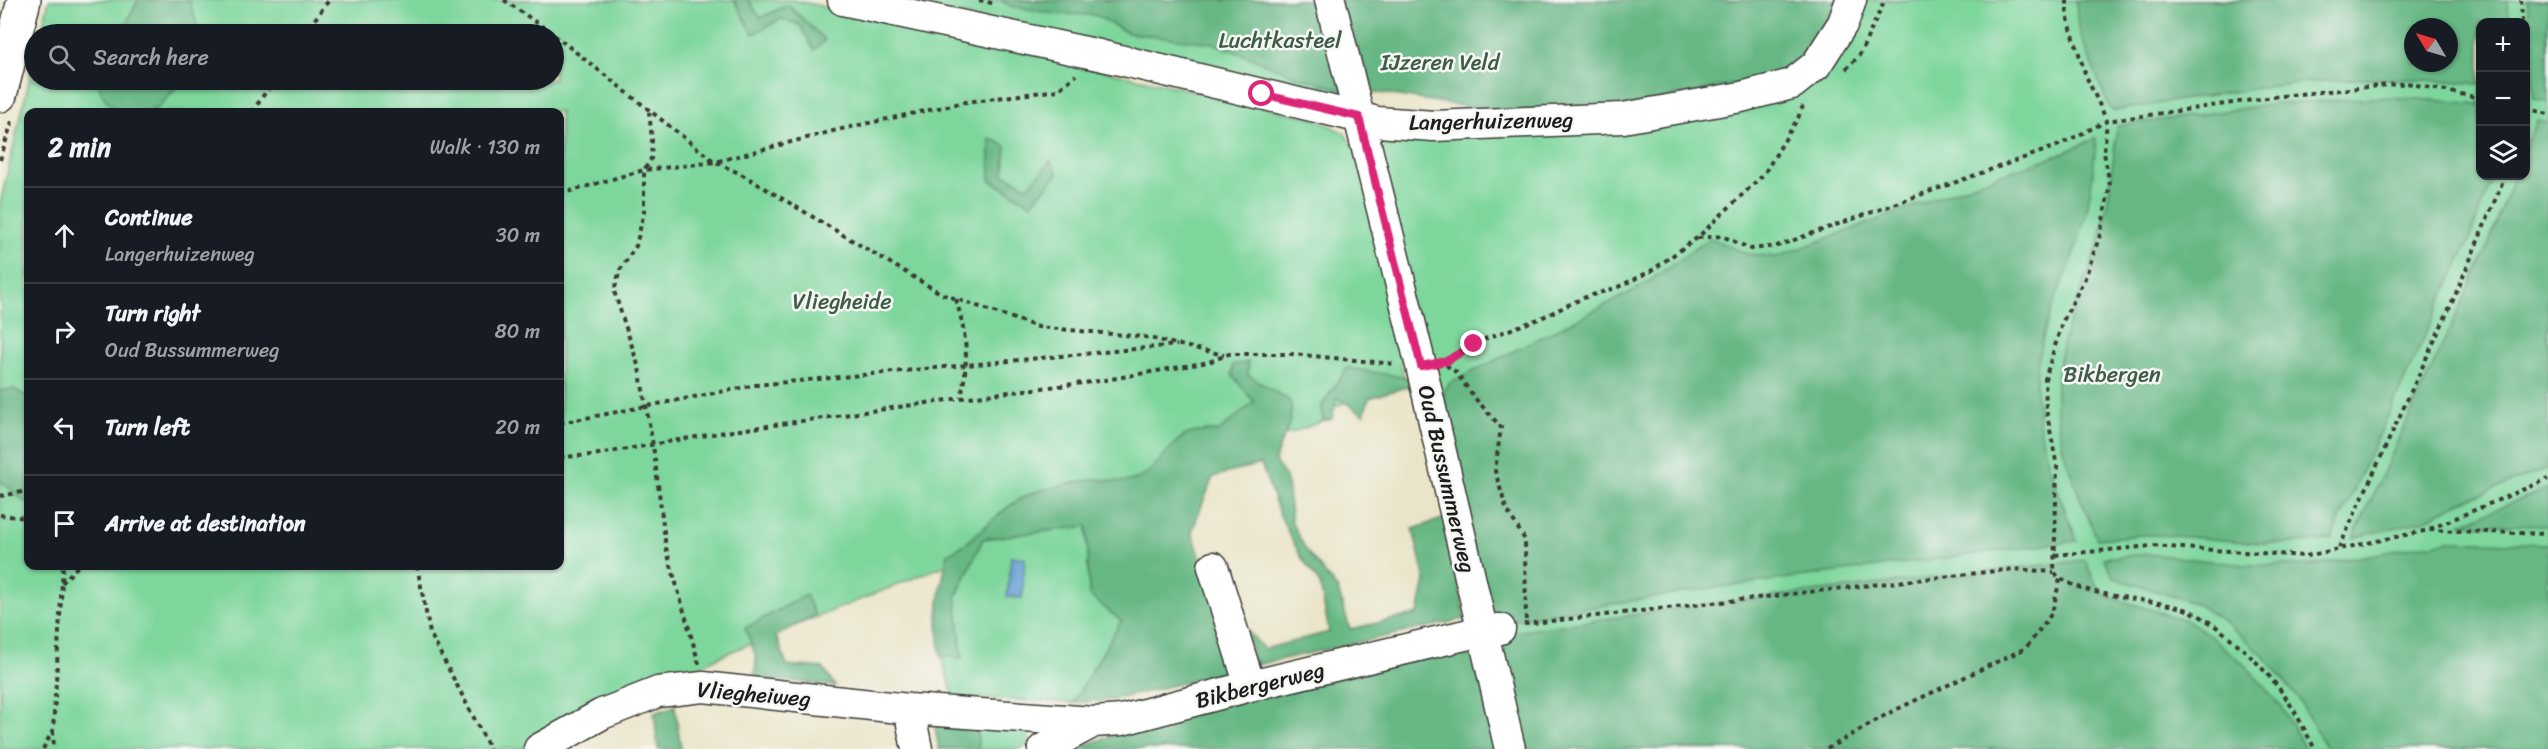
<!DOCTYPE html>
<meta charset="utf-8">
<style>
:root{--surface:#171b24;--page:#20242c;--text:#f1f3f6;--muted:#9ea1a6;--line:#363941}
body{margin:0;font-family:Sriracha,sans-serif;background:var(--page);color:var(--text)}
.controls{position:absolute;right:18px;top:18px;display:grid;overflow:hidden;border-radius:12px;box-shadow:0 2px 4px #0004}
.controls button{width:54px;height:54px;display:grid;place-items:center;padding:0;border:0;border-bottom:2px solid var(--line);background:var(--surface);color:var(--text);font:30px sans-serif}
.compass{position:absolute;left:2404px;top:18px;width:54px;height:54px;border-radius:50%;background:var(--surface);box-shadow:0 2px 4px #0004;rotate:308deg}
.stop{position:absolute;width:18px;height:18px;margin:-14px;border:4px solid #db2777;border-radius:50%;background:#fff}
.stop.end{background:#db2777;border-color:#fff;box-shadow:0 2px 6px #0008}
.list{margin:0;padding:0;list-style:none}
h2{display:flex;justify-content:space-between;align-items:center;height:78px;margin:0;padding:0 24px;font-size:26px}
h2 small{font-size:20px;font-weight:400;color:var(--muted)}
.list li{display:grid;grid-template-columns:39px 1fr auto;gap:18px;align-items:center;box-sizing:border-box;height:96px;padding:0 24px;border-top:2px solid var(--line)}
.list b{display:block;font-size:22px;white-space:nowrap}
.list p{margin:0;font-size:20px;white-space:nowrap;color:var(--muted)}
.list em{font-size:20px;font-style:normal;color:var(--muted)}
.icon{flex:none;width:33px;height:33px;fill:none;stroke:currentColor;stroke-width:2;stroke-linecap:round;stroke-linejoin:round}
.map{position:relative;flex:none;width:2548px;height:749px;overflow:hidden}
.search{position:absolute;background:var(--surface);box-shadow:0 2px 4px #0004;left:24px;top:24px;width:540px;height:66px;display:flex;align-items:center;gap:15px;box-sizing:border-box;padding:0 21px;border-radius:33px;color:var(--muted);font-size:22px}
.panel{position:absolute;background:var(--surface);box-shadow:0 2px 4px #0004;left:24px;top:108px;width:540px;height:462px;border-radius:12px}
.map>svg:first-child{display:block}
</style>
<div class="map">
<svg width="2548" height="749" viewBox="0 0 2548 749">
<rect width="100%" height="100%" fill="#f6f6f2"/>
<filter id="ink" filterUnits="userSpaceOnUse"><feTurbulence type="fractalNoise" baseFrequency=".0167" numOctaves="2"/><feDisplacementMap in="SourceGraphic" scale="12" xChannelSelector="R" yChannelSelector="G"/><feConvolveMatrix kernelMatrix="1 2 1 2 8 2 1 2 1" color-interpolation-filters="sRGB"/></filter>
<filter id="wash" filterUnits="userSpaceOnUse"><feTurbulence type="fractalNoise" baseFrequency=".008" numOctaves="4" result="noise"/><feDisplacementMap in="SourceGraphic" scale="24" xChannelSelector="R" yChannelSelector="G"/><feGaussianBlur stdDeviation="1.35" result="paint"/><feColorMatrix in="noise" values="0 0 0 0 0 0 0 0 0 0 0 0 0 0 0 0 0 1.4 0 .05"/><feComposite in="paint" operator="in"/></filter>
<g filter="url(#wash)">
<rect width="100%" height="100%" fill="#eae5c9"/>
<path fill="#7dd69c" stroke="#4c795c" stroke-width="1.5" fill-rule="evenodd" d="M49,0H794L1317,119L1344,133L1358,153L1403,353L1401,366L1404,376H1400L1322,413L1323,421L1283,436L1286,431L1030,533L1087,526L1089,595L1122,621L1073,703L954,697L941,656L962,658L956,597L976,553L725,654C659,688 585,709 522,749H0V204L34,59V80H554V34H41ZM28,112H560V566H28Z
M897,0H1319L1343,90L1336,100Z
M1864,0H2548V749H1498L1378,141ZM2480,22H2526V176H2480ZM2413,27H2449V63H2413Z
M977,727L1029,729V744L1019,749H978Z"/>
<path fill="#66b784" stroke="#416a50" stroke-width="1.5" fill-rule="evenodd" d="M138,0H189L200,34H115L127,22Z
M734,0H749L760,18L788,5L825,40L814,50L800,25L781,19L753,34Z
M1001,0H1321L1343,90L1296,76L1213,43L1128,33L1095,15L1056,14L1010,6Z
M1337,0H1842L1798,70L1613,109L1496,111L1367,91Z
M2076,0H2508L2509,22H2480V85C2463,81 2444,81 2426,80C2320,73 2216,95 2112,111L2104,95L2078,28ZM2413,27H2449V63H2413Z
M2527,0H2548V102L2534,98Z
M98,80H184L156,109L149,112H120C108,105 99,93 98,80Z
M2393,97L2480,104V176H2493L2467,245L2331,539C2269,551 2210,535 2147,535C2131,535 2114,538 2097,539C2080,496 2058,451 2056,405C2053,336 2084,296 2101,234C2110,199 2113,162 2117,126L2275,104Z
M2537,120L2548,123V468L2459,503L2422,521L2353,538L2485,253L2514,176H2526V145Z
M990,138L1006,146L1004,174L1028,187L1051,161L1058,174L1031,204L990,180Z
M2096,138C2094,169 2090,204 2081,233C2065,282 2037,330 2036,382C2035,439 2057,489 2077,541L1698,590L1501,622L1488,620L1449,440L1444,391L1450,383L1641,287L1710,238L1747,254L1777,257L1976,183L2059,155Z
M1248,362V375L1290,401C1296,423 1278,441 1275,462L1286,477L1292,523L1306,550L1338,590L1350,629L1418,614L1425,580L1413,529L1448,517L1465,619L1255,665L1246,629L1264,649L1329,632L1320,584L1300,555L1280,516L1261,464L1213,477L1192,531L1237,670L1112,700L1073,703L1121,621L1089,595L1087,526L983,539L956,597L962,658L941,656C935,618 939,592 948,554C980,539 1003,501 1038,491C1047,489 1089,479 1096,479C1112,480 1126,485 1141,477C1147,475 1151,469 1155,465C1181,439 1177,430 1219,431L1254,402L1232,375L1233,365Z
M1347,368L1410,378V386L1369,398L1364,415L1337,397L1332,419L1323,421L1322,405Z
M13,389L27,396L28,400V501L25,502L0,480V391Z
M2548,488V526L2460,524Z
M2449,541L2548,544V749H2327L2297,697L2261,653L2225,622L2197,604L2114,578L2104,558L2148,554L2246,565H2314Z
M2085,560L2099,591L2109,597L2189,621L2213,638L2247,667L2282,708L2305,749H1520L1493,640L1508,633L1702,605Z
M806,595L815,615L776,636L787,665L823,668L835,686L792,681L755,680L756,657L745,628Z
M1474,649L1497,749H1074L1156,720L1305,680Z
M675,706L681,749H658L654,713Z
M935,727H977L978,749H939Z"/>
<path fill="#66a1d6" stroke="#415e79" stroke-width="1.5" d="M1011,556L1025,558L1022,598L1007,597Z"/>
</g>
<g filter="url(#ink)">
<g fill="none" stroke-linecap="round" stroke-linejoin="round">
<g stroke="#3b3a36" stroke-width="33">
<path id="minor" d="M843,0L1099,55L1378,122L1434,126L1623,118L1741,97L1792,84L1816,65L1843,23L1851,0
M1330,0L1421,366L1510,749
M1213,567L1250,686
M909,709L917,749
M539,749L602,714L658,692L703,687L909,709L1094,722
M1043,749L1094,722L1122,720L1250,686L1482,631L1500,629"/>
</g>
<g stroke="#3b3a36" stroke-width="36">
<path id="major" d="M0,95L24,0"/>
</g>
<path stroke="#3b3a36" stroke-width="4" stroke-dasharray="4.5 4.5" stroke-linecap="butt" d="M504,0L553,34
M979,0L995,4
M2067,0V16L2086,76L2107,121L2104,153L2110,185L2100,235L2085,278L2062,323L2045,379L2046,409L2057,466L2054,572C2076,599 2157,597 2190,611C2223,626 2268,670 2288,701C2298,716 2306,733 2315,749
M2521,0L2522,22
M304,34L329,0
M554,35L715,162L741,174L942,294L1038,327L1145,337L1224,355
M1846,69L1859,56L1885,0
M2526,108L2548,114
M252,112L274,80
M649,112L652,139L651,159L644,170V212L636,246L620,270L614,291L639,368L653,445L666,548L699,664
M0,160L13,118
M560,194L644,170L715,162L837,130L966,102L1058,90L1076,75
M1698,238L1722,236L1751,249L1777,246L2057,146L2107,121L2281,96L2407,83L2480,98
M956,299C967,338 969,357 961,398
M1444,361L1474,343L1541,318L1583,298L1618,287L1651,271L1697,238L1764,174L1798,118L1803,106
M1446,365L1456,372L1473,396L1501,427L1495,471L1506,508L1525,540L1526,624
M560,423L756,385L1177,345
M560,457L593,455L719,433L961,398L1099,381L1209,362L1229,354H1292L1395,364
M0,496L28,491
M0,515L28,518
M2430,529L2548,479
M2339,548L2455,296L2505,176
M2055,555L2152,546L2306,556L2429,530L2548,534
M417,566L430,633L490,749
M62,583L78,566
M1524,624L2014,569L2054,572
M53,731L54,749
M43,749L53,730L63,566
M1827,749L1889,713L2026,648L2052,613L2060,579"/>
<use href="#minor" stroke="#fff" stroke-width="30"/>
<use href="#major" stroke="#fff" stroke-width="33"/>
</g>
</g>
<g fill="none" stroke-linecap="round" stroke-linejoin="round" filter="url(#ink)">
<path stroke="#db2777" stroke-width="8" d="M1262,94L1359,117L1421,366L1447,361L1474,344"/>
</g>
<g text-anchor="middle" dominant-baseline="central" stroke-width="5" stroke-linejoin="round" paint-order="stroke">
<g font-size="22" fill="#3e5d49" stroke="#f6f6f2">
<text x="1280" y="40">Luchtkasteel</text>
<text x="1440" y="62">IJzeren Veld</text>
<text x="842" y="301">Vliegheide</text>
<text x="2112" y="374">Bikbergen</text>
</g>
<g font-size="22" fill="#1c1c1c" stroke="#f6f6f2">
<text transform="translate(1491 121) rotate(-1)">Langerhuizenweg</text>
<text transform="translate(1447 479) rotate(77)">Oud Bussummerweg</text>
<text transform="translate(1260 685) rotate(-14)">Bikbergerweg</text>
<text transform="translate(754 694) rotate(5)">Vliegheiweg</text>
</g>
</g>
</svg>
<div class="controls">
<button>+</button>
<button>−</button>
<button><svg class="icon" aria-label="layers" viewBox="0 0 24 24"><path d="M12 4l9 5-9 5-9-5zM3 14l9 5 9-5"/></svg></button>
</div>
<svg class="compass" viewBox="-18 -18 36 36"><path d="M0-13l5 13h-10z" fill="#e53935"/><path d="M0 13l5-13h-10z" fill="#9ea1a6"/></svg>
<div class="stop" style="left:1262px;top:94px"></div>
<div class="stop end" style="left:1474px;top:344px"></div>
<div class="search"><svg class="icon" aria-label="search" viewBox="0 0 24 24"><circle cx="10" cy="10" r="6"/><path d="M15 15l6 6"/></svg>Search here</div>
<section class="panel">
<h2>2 min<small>Walk · 130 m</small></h2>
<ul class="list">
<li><svg class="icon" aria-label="ahead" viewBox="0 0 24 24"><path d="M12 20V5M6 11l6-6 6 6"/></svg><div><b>Continue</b><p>Langerhuizenweg</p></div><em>30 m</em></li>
<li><svg class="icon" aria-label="right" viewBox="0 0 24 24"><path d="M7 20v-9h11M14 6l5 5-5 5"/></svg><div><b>Turn right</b><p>Oud Bussummerweg</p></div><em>80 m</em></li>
<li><svg class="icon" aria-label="left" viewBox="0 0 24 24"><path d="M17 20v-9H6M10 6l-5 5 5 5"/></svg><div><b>Turn left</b></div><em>20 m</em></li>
<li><svg class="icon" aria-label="arrive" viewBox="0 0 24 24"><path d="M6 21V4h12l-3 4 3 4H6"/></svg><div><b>Arrive at destination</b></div></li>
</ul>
</section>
</div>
